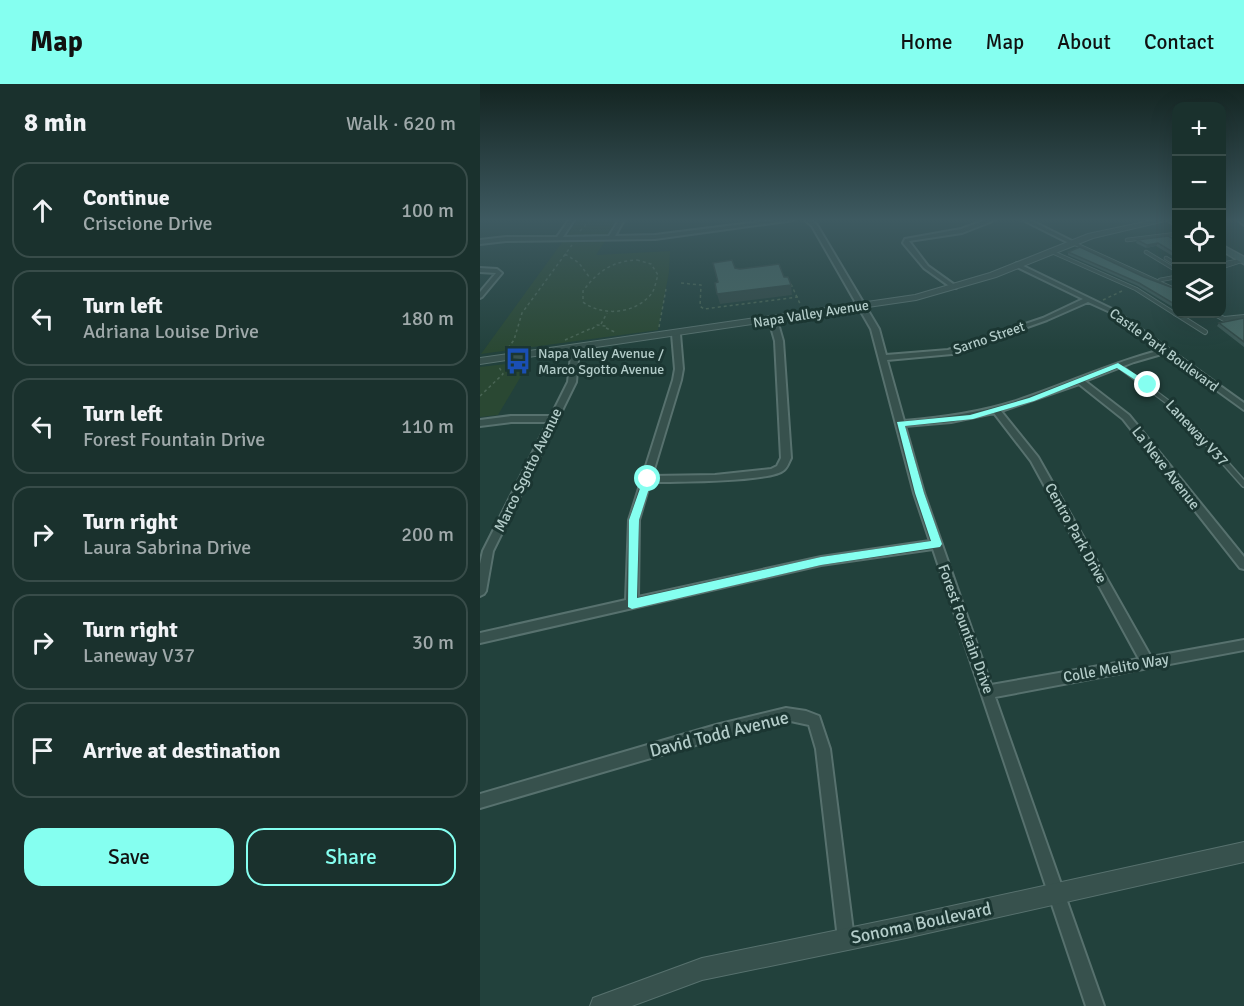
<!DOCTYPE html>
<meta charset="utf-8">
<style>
:root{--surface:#1a312d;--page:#233935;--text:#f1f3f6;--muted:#9fa9aa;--line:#384c49;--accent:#85fff0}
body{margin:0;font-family:Signika,sans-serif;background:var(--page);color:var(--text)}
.controls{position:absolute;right:18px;top:18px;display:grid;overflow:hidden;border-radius:12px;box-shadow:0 6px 24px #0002}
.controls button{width:54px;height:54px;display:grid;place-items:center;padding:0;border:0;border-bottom:2px solid var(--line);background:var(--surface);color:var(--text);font:30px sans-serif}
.stop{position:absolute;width:18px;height:18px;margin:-14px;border:4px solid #85fff0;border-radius:50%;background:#fff}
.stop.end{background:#85fff0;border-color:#fff;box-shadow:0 2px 6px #0008}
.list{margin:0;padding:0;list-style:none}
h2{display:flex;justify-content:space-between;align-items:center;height:78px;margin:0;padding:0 24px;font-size:26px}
h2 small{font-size:20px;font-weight:400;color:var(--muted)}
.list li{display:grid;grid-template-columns:39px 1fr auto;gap:18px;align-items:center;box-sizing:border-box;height:96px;margin:0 12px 12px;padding:0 12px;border:2px solid var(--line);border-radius:18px}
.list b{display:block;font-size:22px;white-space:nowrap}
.list p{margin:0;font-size:20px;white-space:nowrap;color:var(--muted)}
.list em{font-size:20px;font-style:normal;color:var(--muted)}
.actions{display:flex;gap:12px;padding:18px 24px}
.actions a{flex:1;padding:14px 0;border:2px solid var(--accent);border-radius:18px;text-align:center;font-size:21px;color:var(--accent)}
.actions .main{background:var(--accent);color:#111}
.icon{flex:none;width:33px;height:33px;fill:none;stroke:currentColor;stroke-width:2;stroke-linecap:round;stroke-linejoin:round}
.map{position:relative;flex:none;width:764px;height:922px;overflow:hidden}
header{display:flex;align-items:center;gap:36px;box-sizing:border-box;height:84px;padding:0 30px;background:var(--accent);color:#111}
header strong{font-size:28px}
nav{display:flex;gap:33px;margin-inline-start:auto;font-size:21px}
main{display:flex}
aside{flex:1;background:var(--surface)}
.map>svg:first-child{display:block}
</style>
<header>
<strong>Map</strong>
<nav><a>Home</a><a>Map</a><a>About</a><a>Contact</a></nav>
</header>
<main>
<aside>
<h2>8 min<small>Walk · 620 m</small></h2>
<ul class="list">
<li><svg class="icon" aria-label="ahead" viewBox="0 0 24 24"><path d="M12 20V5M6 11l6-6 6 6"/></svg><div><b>Continue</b><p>Criscione Drive</p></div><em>100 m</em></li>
<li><svg class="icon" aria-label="left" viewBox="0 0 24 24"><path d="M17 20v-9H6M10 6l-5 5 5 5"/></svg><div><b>Turn left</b><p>Adriana Louise Drive</p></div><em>180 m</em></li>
<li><svg class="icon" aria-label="left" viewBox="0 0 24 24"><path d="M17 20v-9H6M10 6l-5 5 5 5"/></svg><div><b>Turn left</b><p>Forest Fountain Drive</p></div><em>110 m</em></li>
<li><svg class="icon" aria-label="right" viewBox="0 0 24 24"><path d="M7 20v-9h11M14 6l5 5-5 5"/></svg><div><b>Turn right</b><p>Laura Sabrina Drive</p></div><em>200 m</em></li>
<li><svg class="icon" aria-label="right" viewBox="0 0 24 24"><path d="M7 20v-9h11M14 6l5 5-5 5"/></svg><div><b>Turn right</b><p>Laneway V37</p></div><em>30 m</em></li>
<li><svg class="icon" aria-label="arrive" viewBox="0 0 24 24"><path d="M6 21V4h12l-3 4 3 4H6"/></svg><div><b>Arrive at destination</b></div></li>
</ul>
<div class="actions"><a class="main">Save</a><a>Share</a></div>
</aside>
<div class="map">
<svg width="764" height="922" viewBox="0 0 764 922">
<rect width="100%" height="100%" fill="#22413c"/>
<path fill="#2a4833" d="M98,136H137L126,152H87Z
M83,157H125L116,171L190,167L189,188L178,246L1,270Z
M50,277L18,331L0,333V283Z"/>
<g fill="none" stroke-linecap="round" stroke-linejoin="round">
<g stroke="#57716e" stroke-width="4.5">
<path id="service-far2" d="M647,156L696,150
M591,158L696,206
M570,167L656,205L697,231
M666,168L696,186
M686,174L696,180
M742,180L762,176
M742,183L764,176
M680,196L696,193"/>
</g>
<g stroke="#57716e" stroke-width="6">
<path id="service-far1" d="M695,229L725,248
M735,230L744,235L764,233
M638,281L697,325L718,349"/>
</g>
<g stroke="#57716e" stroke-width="8">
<path id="service" d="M717,347L764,400"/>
</g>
<g stroke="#57716e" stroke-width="4">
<path id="minor" d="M89,136H94L83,153L129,152L139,136H144L135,152L175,151L295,136H314L175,155L26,157L0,160V156L26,153H77Z
M325,136H330L337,141L399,245L406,271L468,266L563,234L603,215L535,182L534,181L537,179L634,226L764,319V326L685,269L654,278L605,297L649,331L764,473V485L760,484L643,335L599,300L521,327L558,373L671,573L764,556V566L515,613L624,922H606L453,465L341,481L0,559V549L146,516L149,436L193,296L195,285L192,250L196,248L200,250L203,285L201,296L172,392L235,391L291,385L297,382L301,374L295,257L289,236L293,234L297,236L303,257L311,374C309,378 307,384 304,386C292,398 192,398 170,398L159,436L158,513L341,473L450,457L434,409L391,245L332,142ZM608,218L630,228L681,266C630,279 583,302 533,318C498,329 461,334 424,337L407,276L472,270L567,236ZM514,329L551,377L659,575L511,601L444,409L425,342L471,338Z
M506,136H515L482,149L429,157L448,182L476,202V204H472L444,184L423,159L425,155L481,145Z
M543,136H550L594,158L589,159Z
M758,136H764V141Z
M0,184L17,185L22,189L2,213L0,214V208L16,189L0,188Z
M92,263L99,265L96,298L13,467L6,507L4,510L0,512V480L3,467L68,338H31L0,342V336L31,332H71L88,298Z
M306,624L326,627L339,632L350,665L374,855L372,861L366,863L360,861L358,855L336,665L329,641L306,636L236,655L0,724V710L236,641Z"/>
</g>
<g stroke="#57716e" stroke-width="2">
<path id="tertiary" d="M674,136H689L613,154L516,193L436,216L0,280V274L435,211L510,189L608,150Z
M764,758V778L426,854L222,896L152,922H110L113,914L222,874L426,832Z"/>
</g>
<g stroke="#57716e" stroke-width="3">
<path id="secondary" d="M686,136H696V142Z
M742,161L764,173V180L742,167Z"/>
</g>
<path stroke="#496554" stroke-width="1.5" stroke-dasharray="3 3" stroke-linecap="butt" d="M100,147L110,136
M85,170L99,179L110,194
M157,176L171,180L178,191C176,197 175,204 172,209C156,230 123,233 103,218V207C117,188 132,177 157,176Z
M201,199L221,201L220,222L224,225L318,213
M311,200L321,222
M623,216L642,207
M121,240L127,229
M179,243L186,205
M126,244L137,249
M112,245L117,241L125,242V245
M85,256L112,244
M28,264L34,256L42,229L92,161
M0,312L23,290L19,283"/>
<use href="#service-far2" stroke="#37514d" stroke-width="3"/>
<use href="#service-far1" stroke="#37514d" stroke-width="4"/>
<use href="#service" stroke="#37514d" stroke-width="5"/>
<use href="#minor" fill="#37514d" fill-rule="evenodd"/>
<use href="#tertiary" fill="#37514d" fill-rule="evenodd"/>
<use href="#secondary" fill="#446461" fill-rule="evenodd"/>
</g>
<path fill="#3c5956" d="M657,156H696V174L676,162L666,164L656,159Z
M588,168L696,205V225L658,202L588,171Z
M703,230H725L710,233Z
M764,234V263L737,242L739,239Z"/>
<path fill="#314946" d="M678,159L676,162L666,164L667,161Z
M311,201L312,211L240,220L237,210Z
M711,230H725L710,233Z"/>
<path fill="#466864" stroke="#314946" stroke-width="1.5" d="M688,152L696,156V170L678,159L667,161L657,156Z
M600,163L664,193L696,205V221L659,199L588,168Z
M252,176L255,184L260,185L299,180L304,193H308L311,201L237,210L235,199L238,198L233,179Z
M764,234V258L739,239Z"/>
<linearGradient id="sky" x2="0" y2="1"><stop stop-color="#132421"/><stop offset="0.51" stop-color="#3e5a61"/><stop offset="1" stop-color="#3e5a61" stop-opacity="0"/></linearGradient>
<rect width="764" height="266" fill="url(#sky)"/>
<path fill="#85fff0" d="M638,279L671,300V303H666L637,284L554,317L493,335L425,342L444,409L462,460L460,463L341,481L152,525L148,523L149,436L164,393L172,395L159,436L157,514L341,473L451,457L435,409L417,338L490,331L549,314Z"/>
<defs>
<g id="bus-bare" transform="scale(2.07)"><path d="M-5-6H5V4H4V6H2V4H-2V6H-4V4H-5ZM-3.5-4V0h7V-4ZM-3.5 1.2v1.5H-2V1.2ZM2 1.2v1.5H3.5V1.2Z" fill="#1a4fb4" stroke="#1b3632" stroke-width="2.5" paint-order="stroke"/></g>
</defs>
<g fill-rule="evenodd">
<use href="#bus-bare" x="38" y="277"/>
</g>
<g text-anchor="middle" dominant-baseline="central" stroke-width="6" stroke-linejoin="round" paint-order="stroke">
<g font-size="14" fill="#b3ccc9" stroke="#1b3632">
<text transform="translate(331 230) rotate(-9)">Napa Valley Avenue</text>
<text transform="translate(509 254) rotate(-19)">Sarno Street</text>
<text transform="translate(684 266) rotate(36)">Castle Park Boulevard</text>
</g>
<g font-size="14" fill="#b3ccc9" stroke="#1b3632" text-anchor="start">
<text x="58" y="269">Napa Valley Avenue /<tspan x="58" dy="16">Marco Sgotto Avenue</tspan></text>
</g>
<g font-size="15" fill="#b3ccc9" stroke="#1b3632">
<text transform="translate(717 349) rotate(47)">Laneway V37</text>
<text transform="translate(686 384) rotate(52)">La Neve Avenue</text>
<text transform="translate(48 386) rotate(-64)">Marco Sgotto Avenue</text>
<text transform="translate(596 449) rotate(61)">Centro Park Drive</text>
<text transform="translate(486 545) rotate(70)">Forest Fountain Drive</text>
<text transform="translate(636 584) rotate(-10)">Colle Melito Way</text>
</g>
<g font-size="18" fill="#b3ccc9" stroke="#1b3632">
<text transform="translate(239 650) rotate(-14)">David Todd Avenue</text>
<text transform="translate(441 839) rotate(-12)">Sonoma Boulevard</text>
</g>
</g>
</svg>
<div class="controls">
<button>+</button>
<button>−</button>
<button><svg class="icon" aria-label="locate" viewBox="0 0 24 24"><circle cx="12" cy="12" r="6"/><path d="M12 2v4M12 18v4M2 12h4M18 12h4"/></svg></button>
<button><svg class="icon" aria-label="layers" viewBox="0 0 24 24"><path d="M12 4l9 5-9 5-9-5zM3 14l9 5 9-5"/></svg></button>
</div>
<div class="stop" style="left:168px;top:395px"></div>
<div class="stop end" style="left:668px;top:301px"></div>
</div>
</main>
